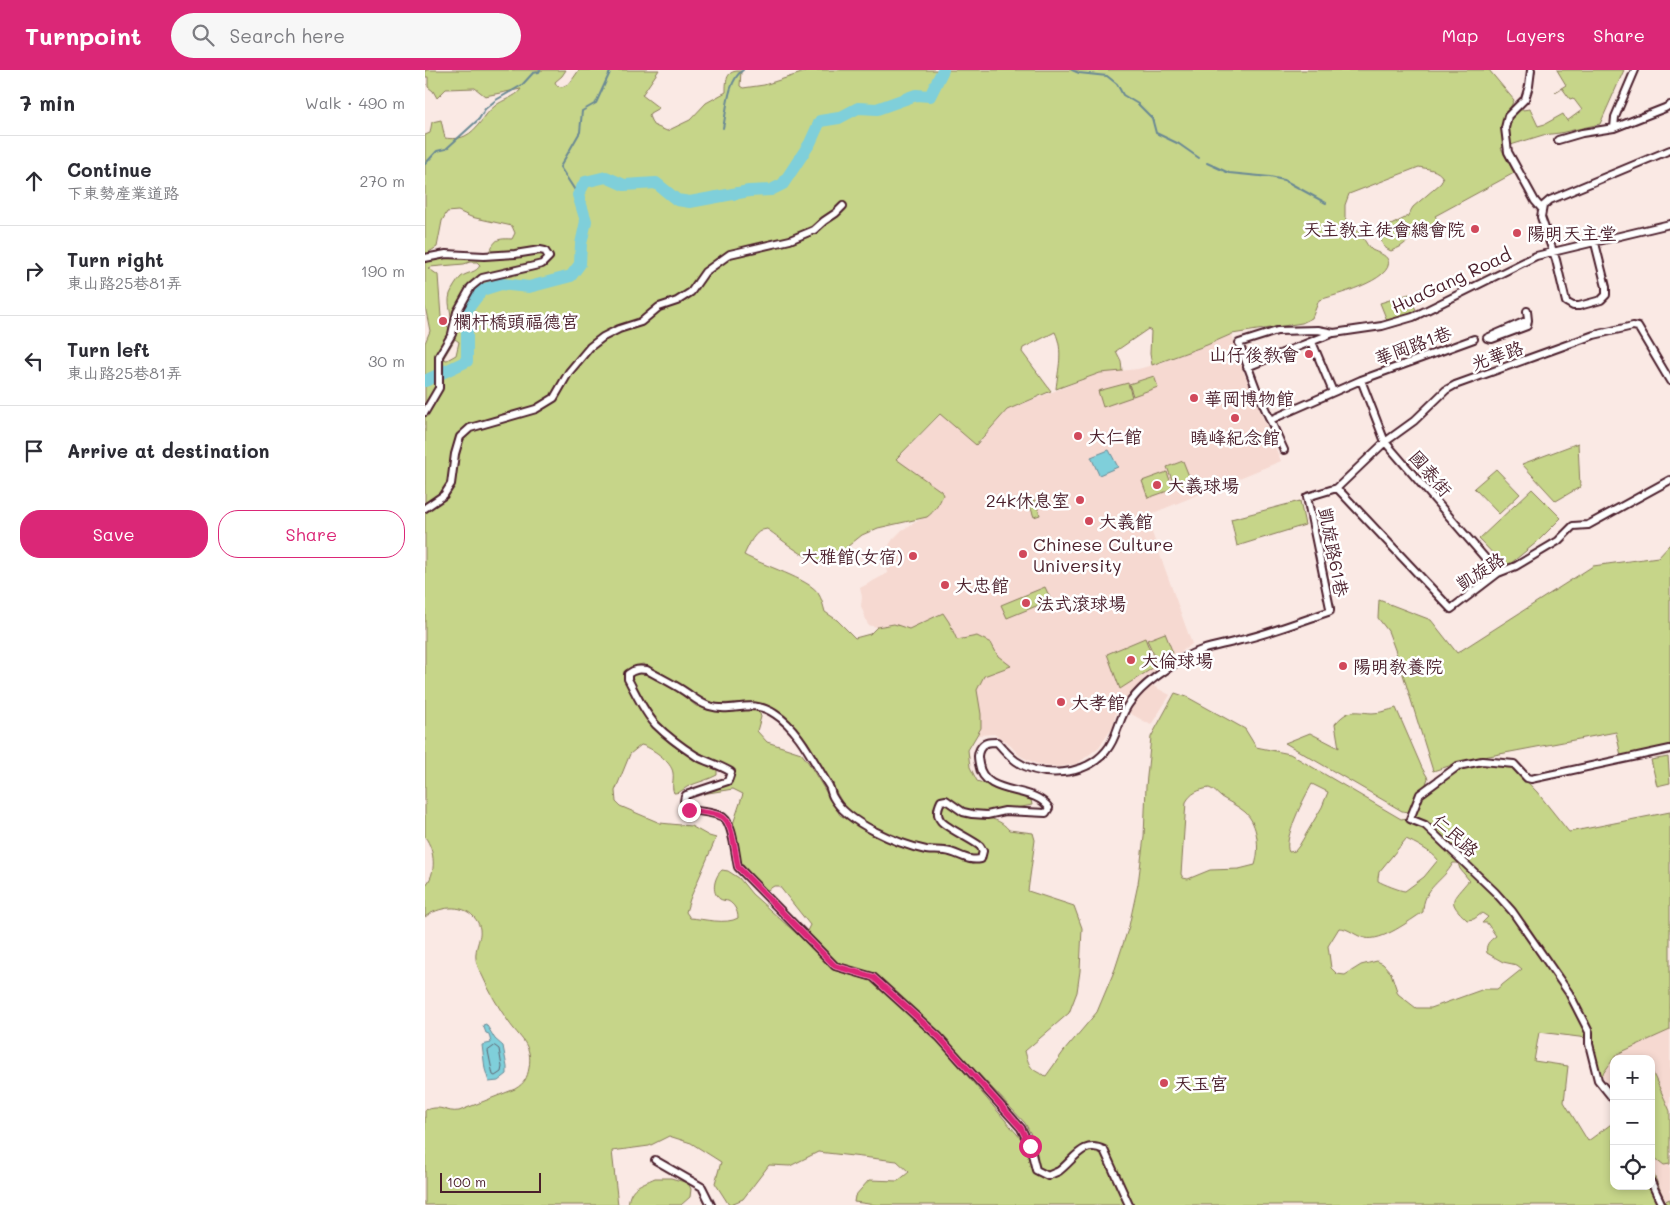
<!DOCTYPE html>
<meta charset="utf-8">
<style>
:root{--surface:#fff;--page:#f7f7f7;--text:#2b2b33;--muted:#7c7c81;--line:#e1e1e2;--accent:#db2777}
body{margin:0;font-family:Mali,"LXGW WenKai TC",sans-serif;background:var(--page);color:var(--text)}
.controls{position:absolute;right:15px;bottom:15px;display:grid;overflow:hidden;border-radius:10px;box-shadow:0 2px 8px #0003}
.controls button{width:45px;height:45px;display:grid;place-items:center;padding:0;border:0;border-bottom:1px solid var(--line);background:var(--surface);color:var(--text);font:25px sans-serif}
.scale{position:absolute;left:15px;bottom:12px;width:101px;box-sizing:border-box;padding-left:5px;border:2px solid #4a1f2b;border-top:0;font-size:14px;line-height:18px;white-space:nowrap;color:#4a1f2b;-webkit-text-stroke:4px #fff;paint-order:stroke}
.stop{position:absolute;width:15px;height:15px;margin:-11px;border:4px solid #db2777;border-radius:50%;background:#fff}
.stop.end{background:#db2777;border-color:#fff;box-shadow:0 1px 5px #0008}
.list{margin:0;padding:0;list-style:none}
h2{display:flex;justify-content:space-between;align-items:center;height:65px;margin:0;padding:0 20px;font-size:21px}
h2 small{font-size:16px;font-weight:400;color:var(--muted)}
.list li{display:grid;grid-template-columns:32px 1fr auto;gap:15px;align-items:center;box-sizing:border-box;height:90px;padding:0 20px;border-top:1px solid var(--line)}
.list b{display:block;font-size:19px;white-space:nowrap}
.list p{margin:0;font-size:16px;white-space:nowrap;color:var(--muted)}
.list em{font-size:16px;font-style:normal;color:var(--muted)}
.actions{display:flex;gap:10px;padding:15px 20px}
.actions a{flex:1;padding:11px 0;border:1px solid var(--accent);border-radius:20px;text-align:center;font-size:18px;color:var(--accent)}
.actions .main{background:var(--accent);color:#fff}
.icon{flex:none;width:28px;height:28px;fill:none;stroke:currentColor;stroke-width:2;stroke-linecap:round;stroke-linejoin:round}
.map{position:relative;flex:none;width:1245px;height:1135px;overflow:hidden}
header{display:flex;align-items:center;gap:30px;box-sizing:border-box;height:70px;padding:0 25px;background:var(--accent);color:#fff}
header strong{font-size:24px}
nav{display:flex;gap:28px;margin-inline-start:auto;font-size:18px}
.search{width:350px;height:45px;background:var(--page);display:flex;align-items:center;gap:12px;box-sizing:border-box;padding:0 18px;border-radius:28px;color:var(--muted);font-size:19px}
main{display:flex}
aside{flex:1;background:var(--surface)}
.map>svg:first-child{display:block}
</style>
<header>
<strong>Turnpoint</strong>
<div class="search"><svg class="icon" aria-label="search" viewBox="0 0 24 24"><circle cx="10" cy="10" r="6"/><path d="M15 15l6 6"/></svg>Search here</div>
<nav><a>Map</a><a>Layers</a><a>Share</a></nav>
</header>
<main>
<aside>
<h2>7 min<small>Walk · 490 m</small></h2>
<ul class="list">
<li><svg class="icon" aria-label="ahead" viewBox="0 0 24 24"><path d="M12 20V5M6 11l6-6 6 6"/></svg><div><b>Continue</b><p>下東勢產業道路</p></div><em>270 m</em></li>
<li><svg class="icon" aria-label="right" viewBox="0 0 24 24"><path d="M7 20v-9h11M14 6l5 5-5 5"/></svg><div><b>Turn right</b><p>東山路25巷81弄</p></div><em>190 m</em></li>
<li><svg class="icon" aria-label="left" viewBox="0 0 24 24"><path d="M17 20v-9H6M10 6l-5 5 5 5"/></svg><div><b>Turn left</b><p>東山路25巷81弄</p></div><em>30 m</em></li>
<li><svg class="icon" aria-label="arrive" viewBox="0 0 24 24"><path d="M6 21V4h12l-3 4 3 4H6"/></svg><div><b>Arrive at destination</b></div></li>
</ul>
<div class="actions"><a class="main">Save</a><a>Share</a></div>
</aside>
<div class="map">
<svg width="1245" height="1135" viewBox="0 0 1245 1135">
<rect width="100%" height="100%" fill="#fae9e4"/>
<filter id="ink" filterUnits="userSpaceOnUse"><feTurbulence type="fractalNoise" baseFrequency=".02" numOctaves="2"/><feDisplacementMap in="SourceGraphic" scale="10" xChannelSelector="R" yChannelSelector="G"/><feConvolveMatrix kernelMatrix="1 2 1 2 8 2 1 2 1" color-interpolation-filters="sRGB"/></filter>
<g filter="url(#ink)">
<path fill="#f6d9d1" d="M807,264L817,298L856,391L721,446L767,574L717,610L745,625L726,655L692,636L688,657L674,677L652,694L633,697L612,694L595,686L582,672L569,664L553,665L539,656L469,554L452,557L443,555L436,536L437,527L435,518L463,503L460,489L462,478L468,469L477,460L508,442L518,425L515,421L471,390L516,344L552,375L582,340L675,303L713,299L735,293Z
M1245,960V1129L1241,1131L1226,1098V989H1189V1024L1177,1005L1192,984Z"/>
<path fill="#c6d589" stroke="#887a5a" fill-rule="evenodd" d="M0,0H141L137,6L130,12L132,16L137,17L145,13L154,0H234L217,25L234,38L225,43L224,46L228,55L242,61L265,50L281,33L301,22C301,10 301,0 316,1L315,16L318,18L339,15L386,0H1064L1089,30L1085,38L1097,40L1105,39L1113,56L1120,54L1138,44L1142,51L1157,40L1148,28L1145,29L1137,18L1130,22L1141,15L1132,0H1199L1175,54L1135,63L1118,65L1076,78L1089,103L1010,146L1018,156L996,161L975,177L966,181C956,177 955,170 956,160L982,147L988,137L1016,113L1018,108C1013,99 1002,99 994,97L924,124L920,135V148C926,155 933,161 938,168C941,172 943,177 947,180C953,183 960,184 963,190C970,210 907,226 894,230L887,248L877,253L807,264L782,275L727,295L725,284L726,261L723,259L691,281L696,291L697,301L675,303L631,319C633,299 639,281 630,262L598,278L597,282L626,321L582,340L551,375L515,344L471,389L516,421L518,425C514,434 510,441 502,447L453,458L437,465L403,492C385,495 357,469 342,459C329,460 324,475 319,485C337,495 384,509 393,523C397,529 398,535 400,542L412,550L430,568L445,564L452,557L469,554L484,559L518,543L524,552L532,570L552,566L566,573L573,586L586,596L559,606L552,620L556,644V658L543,680L545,697L552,711L606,730L607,735L561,744L539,740L518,728L511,744L553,777L555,782L553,787L548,788L482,772L461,764L422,741L382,671L360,647L340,634L325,632L288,634L218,594C210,596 203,597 199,605C206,622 217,642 228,656C240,674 273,692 292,700V705C283,710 273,712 264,716C258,719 255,723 249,723C246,716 249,710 248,703C247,692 226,677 216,675L205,684L190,721L191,732L195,736L235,753L266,756L284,766L291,768L265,829L261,842L265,848C279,849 301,855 313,848C313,841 309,834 303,831C302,831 296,830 295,829C285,822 290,806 297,800L303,801L314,808L327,824L372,864L408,900L447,911L511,969L603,1077L610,1102L622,1108L660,1080L671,1079L678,1083L701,1135H452L429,1132L430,1126L444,1110L473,1111L484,1102L472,1091L393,1082L365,1096L344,1095L318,1129L304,1135L290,1113L296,1092L266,1073L244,1066L224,1076L187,1081L193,1135H0V1040C18,1034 20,1043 34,1041L90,1019C100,1013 102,1008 104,998C108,974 95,969 83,951C73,937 64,921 57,905C53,898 50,891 51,883C52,870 61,861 49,847C37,833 13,837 0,847V816C12,804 10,780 0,767V273L5,261L0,236V190L23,187L62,184C72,171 68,168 87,169L90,163L87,156L46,147L33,141L22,142L17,151L12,177L4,182V186H0V65L5,63L7,52L16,50L20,68C27,69 33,69 40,66C53,60 59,44 70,36C78,29 90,28 96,19L60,26L50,18L21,19L12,28L8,21L3,17V7H0ZM45,192H52L55,195C52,203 42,202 36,207C32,211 27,219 25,224C21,236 30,246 24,258L16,247L13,205L3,198L5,197L39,194ZM30,269L34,272L31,285L22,290L18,289Z
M984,224L995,249L965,258L955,233Z
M729,306L733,317L708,326L704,314Z
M703,313L707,327L678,337L673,321Z
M1153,373L1155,417L1131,431L1097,394Z
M758,391L766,411L750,417L742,397Z
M1071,399L1095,424L1074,444L1049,418Z
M742,402L748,419L723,428L717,411Z
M1107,419L1136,448L1112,472L1085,494L1080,496L1054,469Z
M610,430L615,445L609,447L604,433Z
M875,431L880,455L812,476L806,449Z
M1245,474V675L1196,686L1191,662L1043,690L1008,701L972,585L963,561L953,548L954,530L1006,550L1032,583L1168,496L1233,487Z
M620,517L626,530L582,548L576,535Z
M740,563L748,583L733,593L722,570Z
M720,568L731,596L695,619L682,584Z
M213,601L221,603L255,623L271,636L286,640L307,641L328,638L334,641L336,647L332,661L342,672L376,683L383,692L415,745L458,770L522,784L547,794L557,792L560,783L518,750L515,744L518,734L521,733C526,736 531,742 537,744C555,751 570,743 584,760L608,763L610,770L603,821L649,836L657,858L655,901L652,922L644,943L600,981C604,997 606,1000 621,1006L639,981L672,942L690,899L704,856L713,814L719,767L721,716L726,667L750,623L762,627L820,659L831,677L865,684L976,749L989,747L998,726L1036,698L1058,694L1087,696L1112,722L1144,762L1245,742V960L1192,984L1177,1005L1169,1008L1162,968L1114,962L1109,991L1143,996L1139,1032L1163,1071L1189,1052V1116H1226V1098L1240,1131L1245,1129V1135H707L683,1080L671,1074L658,1077L633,1098L623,1103L613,1098L611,1074L600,1053L518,966L451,904L413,893L382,861L385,855L354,816H349L341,821L317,794L311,778L308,754L318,724L308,719L277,724L280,722L306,714C309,709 311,705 308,700C307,697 274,683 267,679C253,669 237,657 227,643C218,632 212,618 205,606L207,603ZM887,714L903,722L897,737L874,776L870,781L864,782C857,770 880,726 887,714ZM784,718C790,720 791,723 796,727C804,732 813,736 820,742C833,754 835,779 830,795L814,799L785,800L763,809L758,808L756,804L761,732C766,723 773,720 784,718ZM981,769C988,772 1009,783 1013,790L999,807L980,821C976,821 958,814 953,811V808L954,802ZM1028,793H1033L1035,799L1044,810C1027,831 1021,830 1042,850L1049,849L1057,843L1063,847L1057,853H1062L1071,866C1064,871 1060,875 1062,883L1078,892L1092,895L1097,899L1072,919H1059L1006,938H991L973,924L966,903L958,894L952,891L936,895L920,905L912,904L906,898L903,876L914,858C924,858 930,866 940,868C957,872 984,851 998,842C998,817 1018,812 1028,793Z
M971,638L997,698L1003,708L1001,714L991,724L984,742L977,741L860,673L885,663L914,678L910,654C924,638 929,642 947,643C955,643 964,640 971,638Z
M1243,687L1245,713L1232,716L1226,690Z
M1226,999L1245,1041V1094L1239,1095L1230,1088L1226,1079Z
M230,1108H246L263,1113L266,1119L265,1127L256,1135H203C205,1116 215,1115 230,1108Z"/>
<path fill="#7fcfda" stroke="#6a8994" d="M684,380L693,397L674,405L666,387Z
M61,954L70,969L78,976L82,997V1004L73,1011L64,1012L60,999L57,975L66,973L64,964L61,963L58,955Z"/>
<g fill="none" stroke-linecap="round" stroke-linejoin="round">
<path stroke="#5f6571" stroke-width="1" d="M70,976L74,979L77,997L76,1002L70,1006L68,1005L63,981Z"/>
<path stroke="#6a8994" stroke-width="2" d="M647,0L654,3L682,6L692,14L698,25L713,34L727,48L731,63L754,74L774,88
M298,58C302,41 302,11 318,0
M782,93L804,103L845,107L859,110L901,133
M0,94L12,81L21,79L54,49L60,39L71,30L97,15L108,3L114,2L115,0
M153,125L135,97L155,62L157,41L171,33L186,0"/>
<path stroke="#7fcfda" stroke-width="12" d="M0,311L42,291V240L57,220L76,214L104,217L146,206L155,194L156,174L161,151L153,125L160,112L181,107L199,115L231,113L252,130L265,132L324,121L346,120L358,114L385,73L395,51L414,48L433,38L452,39L491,25L505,26L518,0"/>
<g stroke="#4a1f2b" stroke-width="10">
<path id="street" d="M1106,0L1104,16L1100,29L1083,46L1080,58L1083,82L1110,131L1117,139
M1189,58L1190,47L1210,0
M1133,70L1157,63L1189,58L1240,38L1245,35
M1170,173L1181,217V225L1176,230L1154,236H1148L1141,232L1131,190L1116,147L1118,136L1125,130L1245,80
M0,188L21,184L59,186L90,184L115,180L120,181L124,187L117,194L109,196L57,208L46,217L32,242L27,264L14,286V318L0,342
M1102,241L1103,250L1062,268L1067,269L1102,256L1103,250
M887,272L908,322
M822,297L908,263
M936,310L960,372L1073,503
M845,350L936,310L1049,269
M859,380L832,321L814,273L852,261L893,260L909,263L957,256L988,247L1111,186L1245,154
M912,418L1026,539L1073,503L1091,496L1133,471L1148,456L1163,455L1245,410
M0,438L19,425L26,414L30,384L35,367L45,358L111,339L129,328L144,302L165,277L178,267L194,259L216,252L234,237L252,231L266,222L280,202L305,184L365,170L389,160L399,151L411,143L418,136
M1189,1030L1173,1010L1164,974V962L1144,923L1087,841L1070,822L1000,755L985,749L995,724L1033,696L1057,691L1089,694L1102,708L1106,709L1245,679
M230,1090L277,1117L286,1135
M1226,1112L1237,1135
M704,1135L679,1080C658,1069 649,1090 634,1101C630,1103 626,1104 623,1106L611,1100L605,1076L596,1058L514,967L448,907L410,896L313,797C310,784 308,750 296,746C286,742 274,741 264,740C260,734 257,731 261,725L303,711L306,702C295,695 282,692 271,686C257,677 242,666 231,655C219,642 211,624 203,609V604C210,599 214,599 222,600C234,607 247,613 259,621C267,626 274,633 284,636C309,644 325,627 350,644C375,660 389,693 404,716C406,720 406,724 408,727C422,753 473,774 501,780C507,781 514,780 520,781C533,782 541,792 556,789L558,781L555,776C546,769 522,758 516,751C511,745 513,737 516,731L521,730L538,742L547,744L562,745L580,741L621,743L624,738C609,714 559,728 554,694C553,688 552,685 555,679C559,672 564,672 572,672C578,679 584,686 591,691C617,709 660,706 681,681C694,666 693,646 706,631C719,613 740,600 759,588C777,577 796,576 816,570C846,563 874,552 903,542L905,541V538L882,427L912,418L960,372L989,351L1021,320L1030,315L1169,265L1208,256L1213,257L1245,311"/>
</g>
<use href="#street" stroke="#fff" stroke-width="6"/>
</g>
</g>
<g fill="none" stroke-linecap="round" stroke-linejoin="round" filter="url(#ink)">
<path stroke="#db2777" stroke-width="6" d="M264,740C274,742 286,742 296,746C308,750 310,784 313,797L410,896L448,907L514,967L596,1058L605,1076"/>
</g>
<g fill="#d1495b" stroke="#fff" stroke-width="2">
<circle cx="1050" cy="159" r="5"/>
<circle cx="1092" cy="163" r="5"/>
<circle cx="18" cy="251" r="5"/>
<circle cx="884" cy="284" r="5"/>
<circle cx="769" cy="328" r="5"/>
<circle cx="810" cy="348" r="5"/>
<circle cx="653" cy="366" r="5"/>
<circle cx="732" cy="415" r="5"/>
<circle cx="655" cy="430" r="5"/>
<circle cx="664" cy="451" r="5"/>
<circle cx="598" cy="484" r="5"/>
<circle cx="488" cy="486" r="5"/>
<circle cx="520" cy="515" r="5"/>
<circle cx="601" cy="533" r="5"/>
<circle cx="706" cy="590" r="5"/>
<circle cx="918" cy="596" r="5"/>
<circle cx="636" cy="632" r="5"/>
<circle cx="739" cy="1013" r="5"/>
</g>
<g text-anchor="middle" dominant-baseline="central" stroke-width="5" stroke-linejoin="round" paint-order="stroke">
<g font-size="18" fill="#4a1f2b" stroke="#fff" text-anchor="start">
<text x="1040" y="159" text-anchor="end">天主教主徒會總會院</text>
<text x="1102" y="163">陽明天主堂</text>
<text x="28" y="251">欄杆橋頭福德宮</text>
<text x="874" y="284" text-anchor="end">山仔後教會</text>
<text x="779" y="328">華岡博物館</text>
<text x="663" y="366">大仁館</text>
<text x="810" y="367" text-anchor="middle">曉峰紀念館</text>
<text x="742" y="415">大義球場</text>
<text x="645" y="430" text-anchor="end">24k休息室</text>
<text x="674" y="451">大義館</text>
<text x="608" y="474">Chinese Culture<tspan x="608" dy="21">University</tspan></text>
<text x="478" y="486" text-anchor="end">大雅館(女宿)</text>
<text x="530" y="515">大忠館</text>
<text x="611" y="533">法式滾球場</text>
<text x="716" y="590">大倫球場</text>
<text x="928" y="596">陽明教養院</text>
<text x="646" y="632">大孝館</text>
<text x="749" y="1013">天玉宮</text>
</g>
<g font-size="18" fill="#4a1f2b" stroke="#fff">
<text transform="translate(1026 210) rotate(-25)">HuaGang Road</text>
<text transform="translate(988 275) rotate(-20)">華岡路1巷</text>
<text transform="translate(1072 285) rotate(-19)">光華路</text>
<text transform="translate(1006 403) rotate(49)">國泰街</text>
<text transform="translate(909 482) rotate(79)">凱旋路61巷</text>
<text transform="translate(1055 501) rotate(-33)">凱旋路</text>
<text transform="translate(1031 765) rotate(42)">仁民路</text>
</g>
</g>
</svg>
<div class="controls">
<button>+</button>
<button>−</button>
<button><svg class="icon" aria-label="locate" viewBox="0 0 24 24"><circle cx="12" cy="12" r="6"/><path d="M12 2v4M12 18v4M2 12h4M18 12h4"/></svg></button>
</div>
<div class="scale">100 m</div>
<div class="stop" style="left:605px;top:1076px"></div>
<div class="stop end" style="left:264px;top:740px"></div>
</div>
</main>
